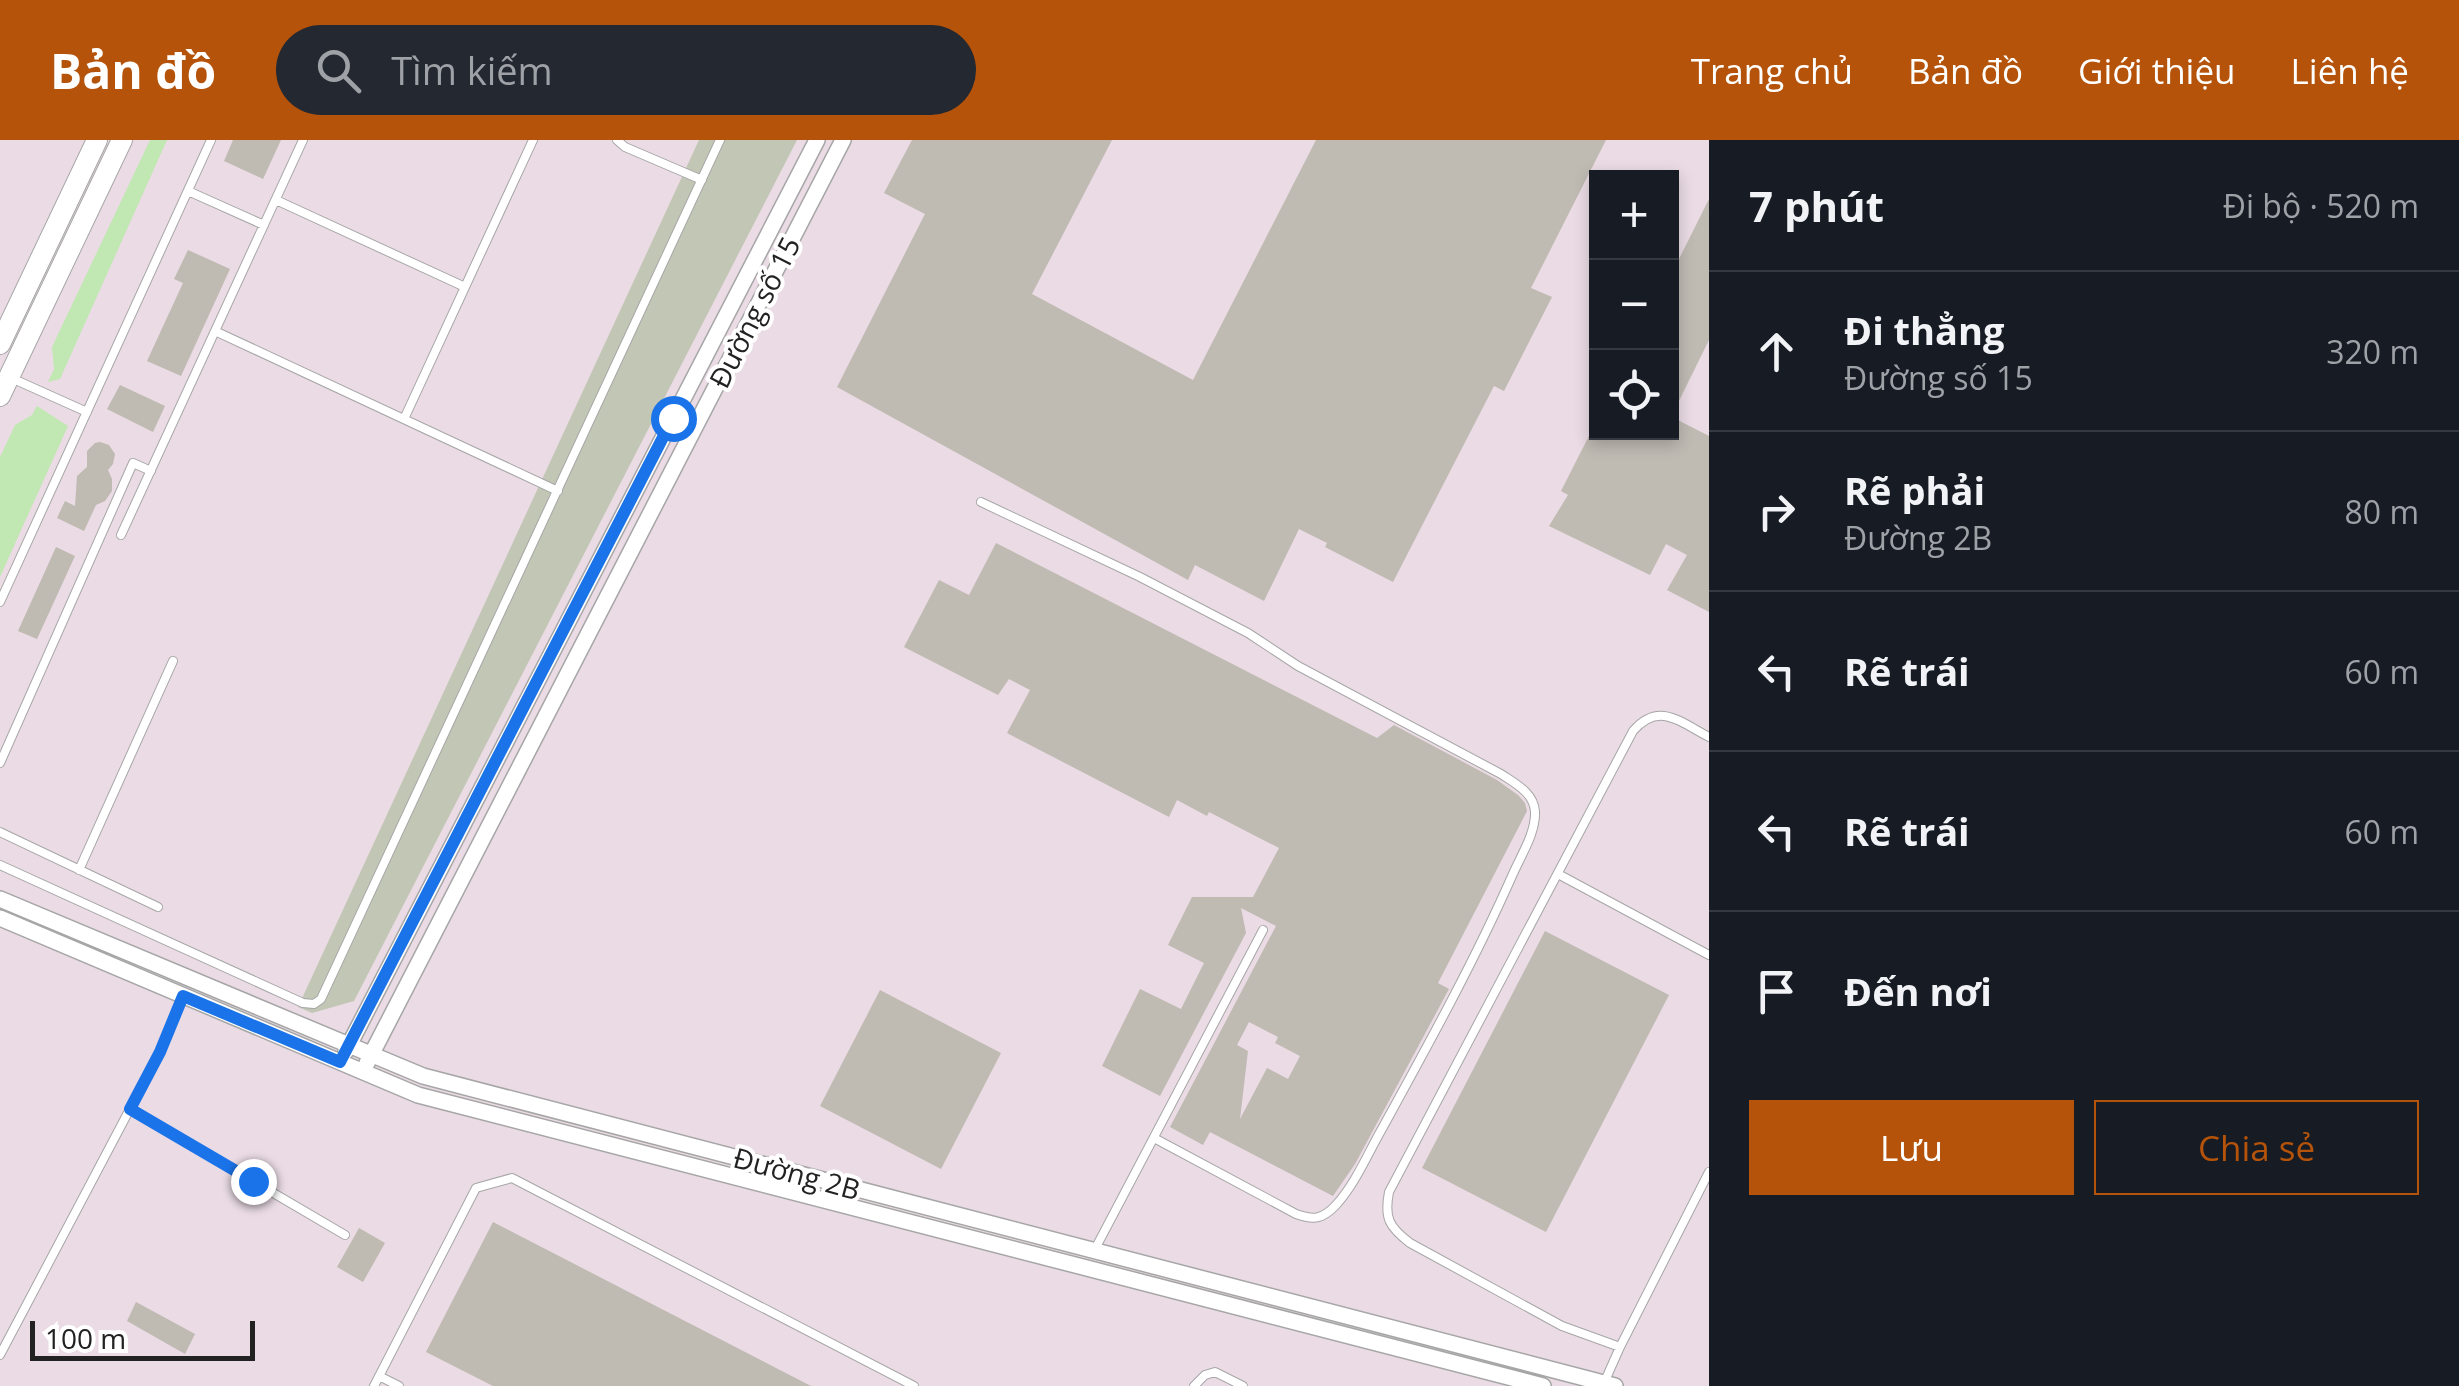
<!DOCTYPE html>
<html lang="vi">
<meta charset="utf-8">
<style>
:root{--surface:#171b24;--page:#242831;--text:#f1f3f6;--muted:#9ea1a6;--line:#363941;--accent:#b45309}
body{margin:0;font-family:"Open Sans",sans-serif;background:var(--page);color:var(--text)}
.controls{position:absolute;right:30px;top:30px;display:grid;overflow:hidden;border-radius:0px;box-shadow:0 5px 15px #0003}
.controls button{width:90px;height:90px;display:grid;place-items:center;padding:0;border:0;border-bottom:2px solid var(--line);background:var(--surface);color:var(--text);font:50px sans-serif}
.scale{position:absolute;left:30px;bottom:25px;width:225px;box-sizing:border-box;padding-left:10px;border:5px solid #222;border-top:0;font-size:28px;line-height:35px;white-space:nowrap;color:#222;-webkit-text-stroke:8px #fff;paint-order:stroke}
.stop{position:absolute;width:30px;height:30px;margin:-22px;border:8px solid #1a73e8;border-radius:50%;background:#fff}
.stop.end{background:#1a73e8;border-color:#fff;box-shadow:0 2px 10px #0008}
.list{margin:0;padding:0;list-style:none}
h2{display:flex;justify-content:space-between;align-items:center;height:130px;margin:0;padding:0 40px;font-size:42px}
h2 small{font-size:32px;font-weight:400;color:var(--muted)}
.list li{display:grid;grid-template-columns:65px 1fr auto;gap:30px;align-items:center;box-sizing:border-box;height:160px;padding:0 40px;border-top:2px solid var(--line)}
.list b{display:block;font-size:38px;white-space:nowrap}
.list p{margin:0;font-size:32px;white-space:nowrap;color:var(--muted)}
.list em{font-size:32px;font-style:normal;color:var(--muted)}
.actions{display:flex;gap:20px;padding:30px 40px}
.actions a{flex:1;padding:22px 0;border:2px solid var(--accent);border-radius:0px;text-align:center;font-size:35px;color:var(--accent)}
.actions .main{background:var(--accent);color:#fff}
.icon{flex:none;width:55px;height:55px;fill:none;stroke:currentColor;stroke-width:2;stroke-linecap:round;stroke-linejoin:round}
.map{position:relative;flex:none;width:1709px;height:1246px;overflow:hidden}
header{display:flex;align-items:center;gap:60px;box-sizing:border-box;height:140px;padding:0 50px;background:var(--accent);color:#fff}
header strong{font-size:48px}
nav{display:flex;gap:55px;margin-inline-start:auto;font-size:35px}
.search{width:700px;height:90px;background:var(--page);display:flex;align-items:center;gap:25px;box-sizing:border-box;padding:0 35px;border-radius:55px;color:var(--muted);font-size:38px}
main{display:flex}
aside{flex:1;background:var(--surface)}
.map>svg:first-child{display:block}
</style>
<header>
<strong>Bản đồ</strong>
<div class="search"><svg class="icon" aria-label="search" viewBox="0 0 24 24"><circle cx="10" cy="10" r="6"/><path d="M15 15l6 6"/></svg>Tìm kiếm</div>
<nav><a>Trang chủ</a><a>Bản đồ</a><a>Giới thiệu</a><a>Liên hệ</a></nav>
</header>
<main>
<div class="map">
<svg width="1709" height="1246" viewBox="0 0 1709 1246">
<rect width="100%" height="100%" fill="#f1f0e9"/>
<path fill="#eadbe4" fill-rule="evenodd" d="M0,0H1709V1246H0ZM1596,38H1672V292H1596Z"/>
<path fill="#c2c6b4" d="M699,0H797L354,861L312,873L298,867Z"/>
<path fill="#c1e8b2" d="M150,0H167L60,239L48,242L54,229L52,207Z
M37,266L68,286L0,437V317L15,285L32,275Z"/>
<path fill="#bfbab2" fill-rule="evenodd" d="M233,0H281L263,39L224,21Z
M912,0H1112L1032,154L1193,240L1316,0H1606L1531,148L1552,157L1504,251L1494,246L1393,442L1325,407L1327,403L1299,389L1264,461L1195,425L1188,440L837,247L925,74L884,53Z
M1709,59V200L1672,275V133Z
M188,110L230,129L181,236L147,221L183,143L174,139Z
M120,245L165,266L153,292L107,269Z
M1672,277L1709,296V472L1667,450L1687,415L1666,404L1650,435L1549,386L1568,355L1561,351L1591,292H1672Z
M100,302L109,305L115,314L113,324L108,330L112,339V351L105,361L96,365L84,391L57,378L65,361L75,366L77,336L87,327V311L95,303Z
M996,403L1377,598L1394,585L1497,640L1518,655L1525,663L1527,671L1438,843L1449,849L1355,1024L1333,1056L1210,992L1203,1005L1170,987L1276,786L1241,768L1246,793L1160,956L1102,926L1140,849L1181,869L1204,823L1168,805L1192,757H1253L1279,708L1209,672L1207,676L1177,660L1169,677L1007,593L1030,550L1009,539L998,555L904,507L939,440L969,455ZM1249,882L1278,897L1275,903L1300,916L1288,939L1267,928L1240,979L1248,911L1237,905Z
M56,407L75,416L37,499L18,491Z
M1545,791L1669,855L1546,1092L1422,1028Z
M880,850L1001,913L941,1029L820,966Z
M493,1082L811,1246H493L426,1212Z
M359,1088L385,1103L363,1142L337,1127Z
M136,1162L195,1194L185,1214L127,1181Z"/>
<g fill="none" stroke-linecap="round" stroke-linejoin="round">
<g stroke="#a6a6a6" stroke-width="10">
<path id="service" d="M617,0L625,7L702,40
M188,51L264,85
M276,60L465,147
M215,191L558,351
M9,237L87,272
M404,279L533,0
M981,362L1140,437L1248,493L1298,526L1501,634C1516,644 1534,653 1535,672C1536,693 1520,717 1512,736C1474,822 1428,905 1383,987C1368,1013 1356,1043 1336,1065C1322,1080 1313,1080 1296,1074L1154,998
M121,395L303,0
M0,462L211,0
M0,623L133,323L151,331
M0,692L158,767
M0,725L303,863L314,864L321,859L720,0
M79,730L173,521
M1558,734L1709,815
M130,969L345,1095
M1094,1111L1263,790
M1620,1207L1562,1186L1410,1103C1389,1087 1384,1078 1389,1052L1633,591C1659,561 1680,582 1709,597
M0,1215L160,912L183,856
M379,1236L399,1246
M1604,1243L1620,1207L1709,1032
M374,1246L476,1048L512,1038L914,1246
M1194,1246L1205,1235L1215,1232L1243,1246"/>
</g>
<g stroke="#a6a6a6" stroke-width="18">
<path id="minor" d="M0,759L423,936L1615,1246
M0,778L418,955L1543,1246
M346,911L817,0
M367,923L843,0"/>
</g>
<g stroke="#a6a6a6" stroke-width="22">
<path id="tertiary" d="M0,204L97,0
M0,256L122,0"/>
</g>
<use href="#service" stroke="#fff" stroke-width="8"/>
<use href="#minor" stroke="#fff" stroke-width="15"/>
<use href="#tertiary" stroke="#fff" stroke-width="20"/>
</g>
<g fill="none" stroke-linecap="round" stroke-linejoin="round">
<path stroke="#1a73e8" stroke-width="12" d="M253,1041L130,969L160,912L183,856L340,922L673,278"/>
</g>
<g text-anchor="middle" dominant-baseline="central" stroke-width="8" stroke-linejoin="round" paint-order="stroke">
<g font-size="28" fill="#222" stroke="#fff">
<text transform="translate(754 172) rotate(-63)">Đường số 15</text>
<text transform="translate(797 1033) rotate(15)">Đường 2B</text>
</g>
</g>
</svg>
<div class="controls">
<button>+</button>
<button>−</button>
<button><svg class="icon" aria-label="locate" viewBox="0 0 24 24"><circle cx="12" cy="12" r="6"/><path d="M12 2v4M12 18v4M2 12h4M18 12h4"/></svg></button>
</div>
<div class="scale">100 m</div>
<div class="stop" style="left:673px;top:278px"></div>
<div class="stop end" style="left:253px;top:1041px"></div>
</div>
<aside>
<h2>7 phút<small>Đi bộ · 520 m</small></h2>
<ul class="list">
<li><svg class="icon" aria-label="ahead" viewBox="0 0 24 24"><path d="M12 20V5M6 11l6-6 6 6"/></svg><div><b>Đi thẳng</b><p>Đường số 15</p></div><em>320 m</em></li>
<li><svg class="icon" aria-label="right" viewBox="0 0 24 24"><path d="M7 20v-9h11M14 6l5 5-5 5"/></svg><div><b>Rẽ phải</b><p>Đường 2B</p></div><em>80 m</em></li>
<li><svg class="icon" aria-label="left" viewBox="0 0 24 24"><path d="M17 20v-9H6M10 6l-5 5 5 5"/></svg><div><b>Rẽ trái</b></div><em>60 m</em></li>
<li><svg class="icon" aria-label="left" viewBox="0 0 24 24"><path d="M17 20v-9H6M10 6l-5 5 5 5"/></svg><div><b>Rẽ trái</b></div><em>60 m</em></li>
<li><svg class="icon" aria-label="arrive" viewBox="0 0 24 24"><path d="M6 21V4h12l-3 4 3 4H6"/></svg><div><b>Đến nơi</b></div></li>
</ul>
<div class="actions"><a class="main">Lưu</a><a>Chia sẻ</a></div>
</aside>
</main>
